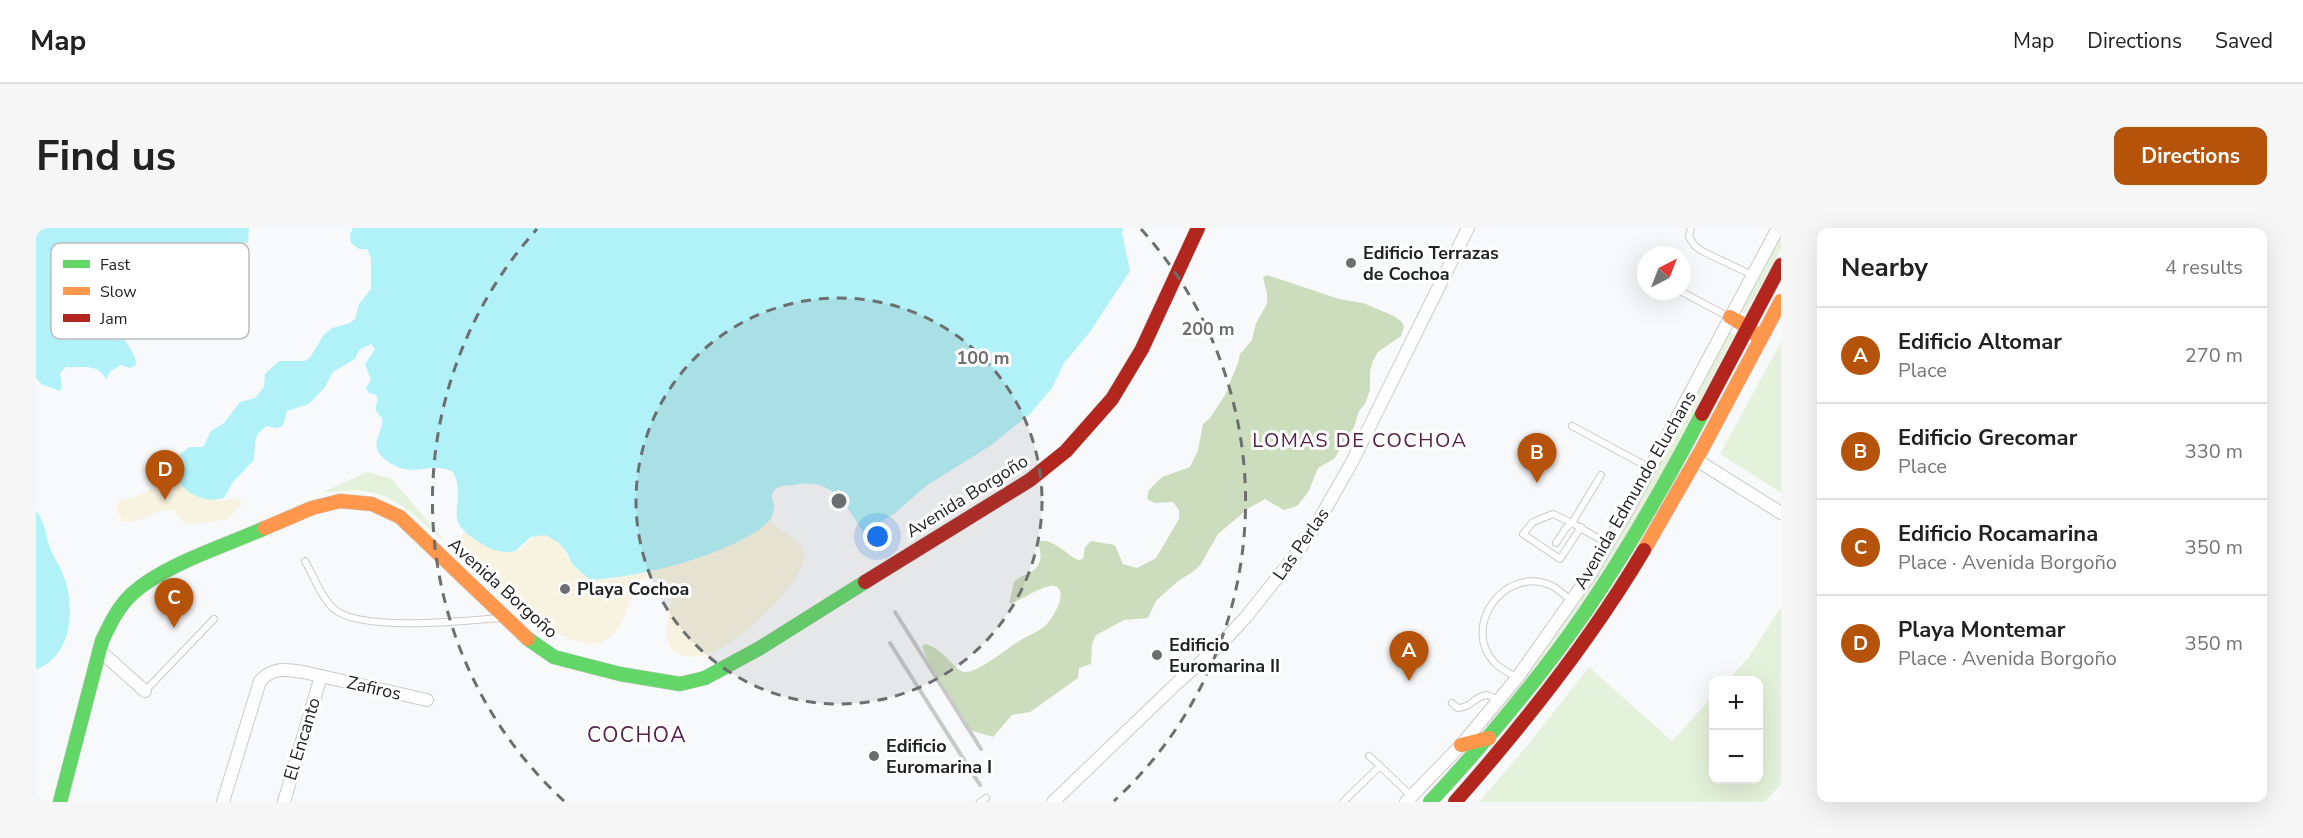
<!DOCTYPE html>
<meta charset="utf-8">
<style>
:root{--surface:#fff;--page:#f6f6f6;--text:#222;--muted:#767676;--line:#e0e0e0;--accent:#b45309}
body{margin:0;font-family:"Nunito Sans",sans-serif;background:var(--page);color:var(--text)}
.controls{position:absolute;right:18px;bottom:18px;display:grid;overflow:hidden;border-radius:12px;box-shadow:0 6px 24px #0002}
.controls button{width:54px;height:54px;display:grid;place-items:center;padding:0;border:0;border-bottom:2px solid var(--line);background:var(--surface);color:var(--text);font:30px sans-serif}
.compass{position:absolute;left:1601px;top:18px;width:54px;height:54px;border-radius:50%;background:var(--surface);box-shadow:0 6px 24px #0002;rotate:42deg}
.you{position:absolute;left:842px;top:309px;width:21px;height:21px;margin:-15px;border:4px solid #fff;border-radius:50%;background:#1a73e8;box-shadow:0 0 0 9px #1a73e833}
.badge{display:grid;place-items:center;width:39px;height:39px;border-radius:50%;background:var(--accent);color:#fff;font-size:20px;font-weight:700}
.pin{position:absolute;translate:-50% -50px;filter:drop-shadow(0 2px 3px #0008)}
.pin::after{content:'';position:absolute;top:32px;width:21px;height:18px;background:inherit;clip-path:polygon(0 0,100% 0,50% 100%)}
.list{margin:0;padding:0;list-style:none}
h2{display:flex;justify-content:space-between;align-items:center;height:78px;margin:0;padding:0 24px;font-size:26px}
h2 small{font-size:20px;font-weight:400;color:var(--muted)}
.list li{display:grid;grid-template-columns:39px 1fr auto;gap:18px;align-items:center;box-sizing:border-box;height:96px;padding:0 24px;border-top:2px solid var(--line)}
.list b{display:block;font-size:22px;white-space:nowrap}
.list p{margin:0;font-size:20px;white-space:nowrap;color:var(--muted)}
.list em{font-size:20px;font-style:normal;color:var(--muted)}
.map{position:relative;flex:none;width:1745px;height:574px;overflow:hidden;border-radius:12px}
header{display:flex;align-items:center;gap:36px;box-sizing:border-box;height:84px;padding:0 30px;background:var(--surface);border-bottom:2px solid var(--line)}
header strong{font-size:28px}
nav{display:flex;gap:33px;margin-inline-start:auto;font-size:21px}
.intro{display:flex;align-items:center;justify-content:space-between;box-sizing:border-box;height:144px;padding:0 36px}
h1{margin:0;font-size:42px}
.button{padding:15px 27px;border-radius:12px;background:var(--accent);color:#fff;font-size:21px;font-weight:700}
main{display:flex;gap:36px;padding:0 36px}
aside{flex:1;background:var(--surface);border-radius:12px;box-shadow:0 6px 24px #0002}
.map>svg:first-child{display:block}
</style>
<header>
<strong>Map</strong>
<nav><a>Map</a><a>Directions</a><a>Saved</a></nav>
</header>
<div class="intro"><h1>Find us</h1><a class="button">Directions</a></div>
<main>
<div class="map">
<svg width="1745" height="574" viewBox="0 0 1745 574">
<rect width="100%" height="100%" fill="#f8f9fb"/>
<path fill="#e5f2db" d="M1745,9V21L1709,86L1705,84Z
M1694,104L1699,106L1620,257L1565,351L1454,499L1448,498L1527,396L1580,317Z
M1745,114V265L1684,226Z
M331,244L356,251L410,315C364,275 350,255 285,265Z
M1745,379V556L1729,574H1443L1491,518L1553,439L1636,513L1677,468L1678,552H1722V452H1692L1713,429Z"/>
<path fill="#ccddbd" d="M1231,47L1303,71L1327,75L1358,88L1366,94L1368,99L1365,108L1342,124L1337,133L1334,143V162L1329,176L1323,183L1318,199L1298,231L1282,240L1273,263L1261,278L1248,282L1229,271L1213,280L1182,306L1165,336L1158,343L1142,353L1120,373L1112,390L1088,392L1060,407L1056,416L1055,436L1043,440L1042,450L994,484L976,487L957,509L930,501L897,444L886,419L889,416C907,420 920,444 929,444C944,444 971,420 985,412C993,407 1002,404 1009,398C1016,391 1029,371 1023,361C1015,349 985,375 973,375L978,354C986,345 1001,346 1004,332C1006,327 1002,319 1003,313C1017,310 1030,326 1042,332L1047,331L1049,319L1055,313L1079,317L1087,336L1101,340L1120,330L1143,291V282L1137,274L1119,275L1111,271L1113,262L1126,249L1154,239L1162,222L1167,196L1174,190L1189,167L1202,135L1204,126L1216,112L1220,95L1231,76V66L1227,49Z"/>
<path fill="#f8f3e0" d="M138,248C147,261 162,272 179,272C186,273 195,270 203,271L206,276L192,291L162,296H149L138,282C119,280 106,297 86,293L80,278L83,273C101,268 114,266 125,251Z
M733,293L764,316L769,328C766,336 763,345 758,353C738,380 684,436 648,428C639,426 632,418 631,409C630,396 634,381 636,368C636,361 634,356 628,353C597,334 593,387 582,401C577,408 569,415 560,416C546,416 528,409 516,403C495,393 435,347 427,326C424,319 425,310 427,303C438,311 461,325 474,324C494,323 496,292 522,315C529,320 530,327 535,334C538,339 543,343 548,348L573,351L652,333L708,311Z"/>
<path fill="#b1f1f8" d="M0,0H213L212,14L206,17L210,26L209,36C190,44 185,59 177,76L150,75L143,85C131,86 126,82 114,86L99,79L87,81C72,105 100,117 100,137L94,140L85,137L75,143L70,151C62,135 46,140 30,139L24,145L26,159L24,163L5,156L0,150Z
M317,0H1088L1086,4L1094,43L1054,104L1028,135L1016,160L994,186L954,218L890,258L859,285L827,304C809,276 797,249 758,257C751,258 741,257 737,264C734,268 738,273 738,277C739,294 722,303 709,310C664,334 605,348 554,352L537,337L530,323L522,314L509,307L495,309L479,323C465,326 456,322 443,314C402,289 433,276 417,244C396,232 379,251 354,235C349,232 343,227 341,221C338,212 348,200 346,190C339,183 338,181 342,172L340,167L333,165L330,160L335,152L329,136L339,121L335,116L323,122L319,131L297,144L289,159L273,176L251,183L247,198L239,200L231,198L222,205L219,214L218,232L197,254L188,270C167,276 149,265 138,248L143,227L153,219H167L175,203L188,195L204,174L219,170L228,159L229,146L243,133H269L275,128L287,108L296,100L314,95L319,91L323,76L335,61V30L331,21H323L315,15L314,6Z
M0,283C9,293 9,305 13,317C17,330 27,341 30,355C39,388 34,428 0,442Z"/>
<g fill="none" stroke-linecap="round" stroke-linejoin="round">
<g stroke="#cacacc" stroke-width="8">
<path id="lane" d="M1655,0L1653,9L1659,18L1666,23L1716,47
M1644,63L1693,89
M1536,198L1614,240
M1565,247L1536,295L1572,316
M1520,315L1530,300L1536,295L1517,286L1497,294L1487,306L1524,331L1545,299
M269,333C278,349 285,369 298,381C325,404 428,393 464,390
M1481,450C1474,445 1464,441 1458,434C1425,398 1469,338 1514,357C1522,360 1529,368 1536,373
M109,463L178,391
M1416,475L1422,480C1439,480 1443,457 1462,473
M1333,528L1344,538
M944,574L950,570
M1307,574L1344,538L1375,568"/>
</g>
<g stroke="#cacacc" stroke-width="14">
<path id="street" d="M1659,231L1745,285
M64,423L109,463
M187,574L224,453C237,439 249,441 267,444L391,472
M248,574L285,448
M1017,574L1139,457L1184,417L1210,389L1257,330L1279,299L1315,236L1432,0
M1370,574L1425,517L1481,450L1555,345L1594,278L1742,0"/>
</g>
<g stroke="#cacacc" stroke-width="15">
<path id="fast" d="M492,411L518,429L584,446L644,456L669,450L724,420L829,354
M24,574L66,413C74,396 82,379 96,366C127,337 189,318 229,300
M1394,574C1450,514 1503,451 1550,383C1593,320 1631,253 1666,186"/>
</g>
<g stroke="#cacacc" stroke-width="15">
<path id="slow" d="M1694,89L1712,99L1720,107
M229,300L276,280L304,273L336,276L364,289L492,411
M1608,322L1666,221L1745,73
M1425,517L1453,510"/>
</g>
<g stroke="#cacacc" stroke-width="15">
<path id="jam" d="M1666,186L1745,37
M829,354L994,252L1030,223L1076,171L1106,121L1162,0
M1419,574C1489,495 1554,413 1608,322"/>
</g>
<use href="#lane" stroke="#fefefe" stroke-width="6"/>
<use href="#street" stroke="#fefefe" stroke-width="12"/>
<use href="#fast" stroke="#63d668" stroke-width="14"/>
<use href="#slow" stroke="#ff974d" stroke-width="14"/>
<use href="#jam" stroke="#b3261e" stroke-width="14"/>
<path stroke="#c8c8c9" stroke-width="4" d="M859,384L945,521
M854,415L944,557"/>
</g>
<circle cx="803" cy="273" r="203" fill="#6d6e6f" fill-opacity=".12"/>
<g fill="none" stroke="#6d6e6f" stroke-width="3" stroke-dasharray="10 8">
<circle cx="803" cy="273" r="203"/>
<path d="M528 573A407 407 0 0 1 501 1M1105 1A407 407 0 0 1 1078 573"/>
</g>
<g fill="#6d6e6f" stroke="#fff" stroke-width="2">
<circle cx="1315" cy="35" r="6"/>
<circle cx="529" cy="361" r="6"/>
<circle cx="1121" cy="427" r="6"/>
<circle cx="838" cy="528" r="6"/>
</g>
<g text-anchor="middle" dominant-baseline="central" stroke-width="6" stroke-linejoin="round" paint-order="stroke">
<g font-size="18" font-weight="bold" fill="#222324" stroke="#fff" text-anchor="start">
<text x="1327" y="25">Edificio Terrazas<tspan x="1327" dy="21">de Cochoa</tspan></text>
<text x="541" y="361">Playa Cochoa</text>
<text x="1133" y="417">Edificio<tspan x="1133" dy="21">Euromarina II</tspan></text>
<text x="850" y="518">Edificio<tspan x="850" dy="21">Euromarina I</tspan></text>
</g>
<g font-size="18" fill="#222324" stroke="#fff">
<text transform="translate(1599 262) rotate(-60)">Avenida Edmundo Eluchans</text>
<text transform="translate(931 268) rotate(-32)">Avenida Borgoño</text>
<text transform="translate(1265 316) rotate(-55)">Las Perlas</text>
<text transform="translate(467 360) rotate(42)">Avenida Borgoño</text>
<text transform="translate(338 460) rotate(13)">Zafiros</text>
<text transform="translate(266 511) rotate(-73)">El Encanto</text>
</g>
<g font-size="20" letter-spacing="1.5" fill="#57214c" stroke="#fff">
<text x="1324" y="212">LOMAS DE COCHOA</text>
</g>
<g font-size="21" letter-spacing="1.5" fill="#57214c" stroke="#fff">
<text x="601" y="507">COCHOA</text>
</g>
</g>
<rect x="15" y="15" width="198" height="96" rx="9" fill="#fff" stroke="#bdbdbd" stroke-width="1.5"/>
<rect x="27" y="32" width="27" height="8" fill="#63d668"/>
<rect x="27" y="59" width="27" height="8" fill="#ff974d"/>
<rect x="27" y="86" width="27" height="8" fill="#b3261e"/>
<g font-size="16" fill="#222324">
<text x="64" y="42">Fast</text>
<text x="64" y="69">Slow</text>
<text x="64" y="96">Jam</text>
</g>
<circle cx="803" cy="273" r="9" fill="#6d6e6f" stroke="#fff" stroke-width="3"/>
<g font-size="18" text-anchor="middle" font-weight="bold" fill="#6d6e6f" stroke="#fff" stroke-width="6" stroke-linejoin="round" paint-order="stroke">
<text x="1172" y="107">200 m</text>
<text x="947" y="136">100 m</text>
</g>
</svg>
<div class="controls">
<button>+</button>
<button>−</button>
</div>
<svg class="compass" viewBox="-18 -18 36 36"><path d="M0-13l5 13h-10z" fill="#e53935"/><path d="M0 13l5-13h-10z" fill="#767676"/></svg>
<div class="you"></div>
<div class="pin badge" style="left:1373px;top:453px">A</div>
<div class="pin badge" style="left:1501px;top:255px">B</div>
<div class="pin badge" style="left:138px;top:400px">C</div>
<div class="pin badge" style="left:129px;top:272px">D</div>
</div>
<aside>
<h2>Nearby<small>4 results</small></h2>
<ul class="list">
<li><span class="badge">A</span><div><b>Edificio Altomar</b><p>Place</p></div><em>270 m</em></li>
<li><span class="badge">B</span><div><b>Edificio Grecomar</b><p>Place</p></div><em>330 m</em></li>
<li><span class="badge">C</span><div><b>Edificio Rocamarina</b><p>Place · Avenida Borgoño</p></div><em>350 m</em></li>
<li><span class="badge">D</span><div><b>Playa Montemar</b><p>Place · Avenida Borgoño</p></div><em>350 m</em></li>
</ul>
</aside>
</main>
